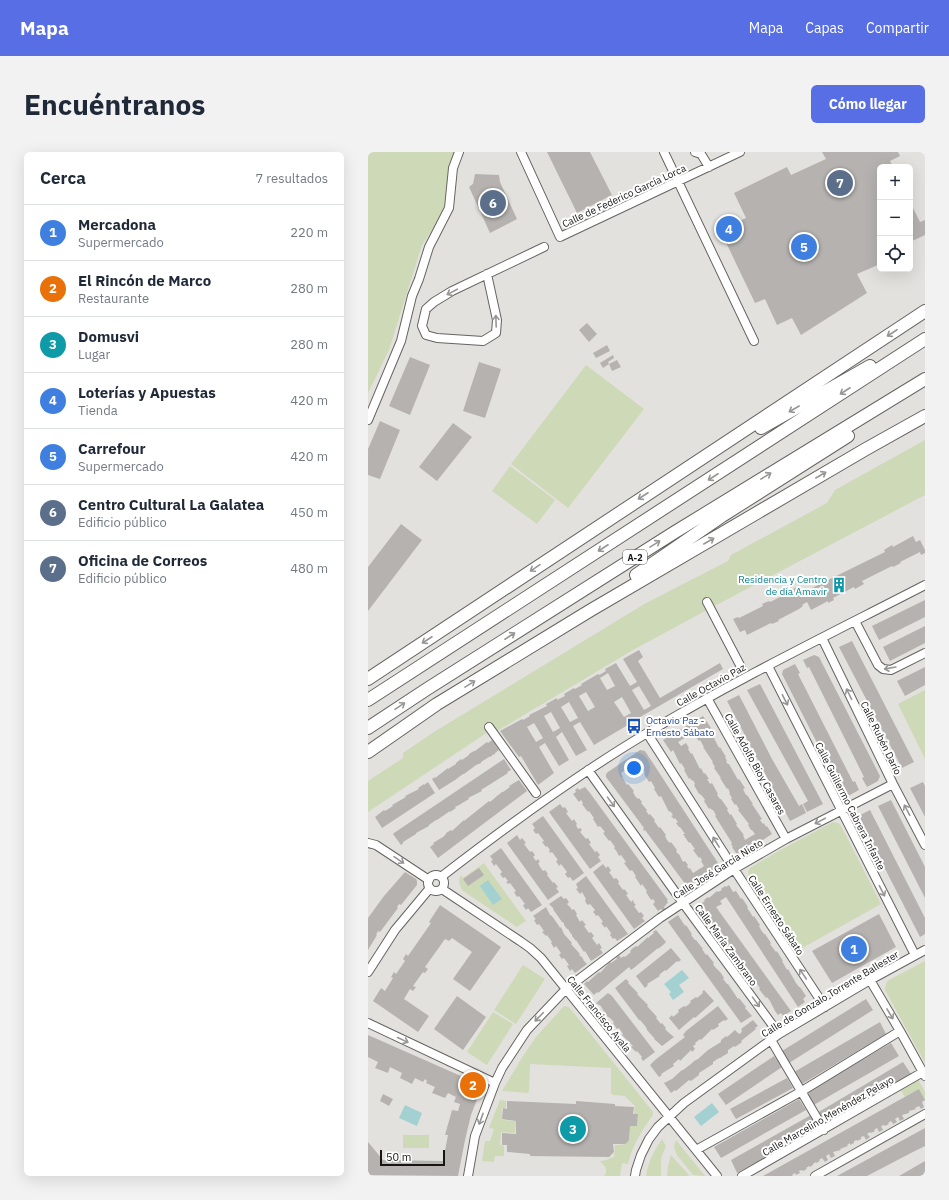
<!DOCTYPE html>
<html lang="es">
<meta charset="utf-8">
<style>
:root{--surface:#fff;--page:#f2f2f3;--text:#1f2937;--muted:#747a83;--line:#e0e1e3;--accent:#576ee4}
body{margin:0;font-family:"IBM Plex Sans",sans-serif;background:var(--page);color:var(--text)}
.controls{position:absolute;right:12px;top:12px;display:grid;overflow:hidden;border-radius:6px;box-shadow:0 4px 16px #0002}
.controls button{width:36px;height:36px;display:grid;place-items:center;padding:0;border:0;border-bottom:1px solid var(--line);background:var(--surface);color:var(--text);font:20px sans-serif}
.scale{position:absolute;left:12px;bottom:10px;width:65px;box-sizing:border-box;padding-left:4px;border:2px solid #161514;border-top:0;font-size:11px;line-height:14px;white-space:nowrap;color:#161514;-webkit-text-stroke:3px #fff;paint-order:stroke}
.you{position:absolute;left:266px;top:616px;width:14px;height:14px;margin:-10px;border:3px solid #fff;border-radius:50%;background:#1a73e8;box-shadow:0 0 0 6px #1a73e833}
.badge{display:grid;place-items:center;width:26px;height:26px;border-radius:50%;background:var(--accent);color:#fff;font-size:13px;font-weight:700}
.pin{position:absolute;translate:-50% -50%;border:2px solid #fff;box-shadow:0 1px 4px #0006}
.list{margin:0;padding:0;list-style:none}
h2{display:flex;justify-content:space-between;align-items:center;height:52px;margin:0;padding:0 16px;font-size:17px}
h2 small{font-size:13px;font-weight:400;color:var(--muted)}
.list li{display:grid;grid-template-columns:26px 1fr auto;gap:12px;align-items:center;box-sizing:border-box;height:56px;padding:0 16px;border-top:1px solid var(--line)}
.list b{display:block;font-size:15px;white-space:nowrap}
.list p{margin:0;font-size:13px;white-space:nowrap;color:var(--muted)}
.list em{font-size:13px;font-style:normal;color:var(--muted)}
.icon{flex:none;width:22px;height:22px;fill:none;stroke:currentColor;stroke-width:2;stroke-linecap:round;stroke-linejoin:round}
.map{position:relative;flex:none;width:557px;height:1024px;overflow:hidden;border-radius:6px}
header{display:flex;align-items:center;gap:24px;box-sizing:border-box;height:56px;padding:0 20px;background:var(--accent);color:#fff}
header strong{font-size:19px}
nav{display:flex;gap:22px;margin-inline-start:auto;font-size:14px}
.intro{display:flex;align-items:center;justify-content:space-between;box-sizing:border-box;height:96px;padding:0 24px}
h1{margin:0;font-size:28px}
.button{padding:10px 18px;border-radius:6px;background:var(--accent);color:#fff;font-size:14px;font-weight:700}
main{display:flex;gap:24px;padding:0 24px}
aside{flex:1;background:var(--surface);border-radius:6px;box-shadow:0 4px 16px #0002}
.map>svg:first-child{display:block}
</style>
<header>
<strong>Mapa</strong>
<nav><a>Mapa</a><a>Capas</a><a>Compartir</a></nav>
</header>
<div class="intro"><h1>Encuéntranos</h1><a class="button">Cómo llegar</a></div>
<main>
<aside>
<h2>Cerca<small>7 resultados</small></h2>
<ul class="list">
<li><span class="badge" style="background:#3f7fe0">1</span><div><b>Mercadona</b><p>Supermercado</p></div><em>220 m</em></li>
<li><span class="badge" style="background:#e8710a">2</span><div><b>El Rincón de Marco</b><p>Restaurante</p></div><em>280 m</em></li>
<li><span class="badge" style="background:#0f9aa8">3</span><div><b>Domusvi</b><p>Lugar</p></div><em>280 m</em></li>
<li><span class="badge" style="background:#3f7fe0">4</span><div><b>Loterías y Apuestas</b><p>Tienda</p></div><em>420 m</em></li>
<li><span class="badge" style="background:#3f7fe0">5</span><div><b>Carrefour</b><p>Supermercado</p></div><em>420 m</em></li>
<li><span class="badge" style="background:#5c6f8a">6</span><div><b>Centro Cultural La Galatea</b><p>Edificio público</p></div><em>450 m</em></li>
<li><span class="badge" style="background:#5c6f8a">7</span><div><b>Oficina de Correos</b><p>Edificio público</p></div><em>480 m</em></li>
</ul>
</aside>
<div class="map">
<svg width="557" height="1024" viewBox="0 0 557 1024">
<rect width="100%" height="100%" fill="#e3e1dd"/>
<path fill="#ced9b7" d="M0,0H88L75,62L54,93L21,198L0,241Z
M218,213L276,257L200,356L143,312Z
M557,288V343L339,458L265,498L129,579L120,580L0,660V629L35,606V601L66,580L278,451L360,409L363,403L459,351L467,338Z
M142,314L187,348L169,372L124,339Z
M557,538V607L530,552Z
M465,670L470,671L473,674L513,752L429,799L381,726L380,719L382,716L407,701Z
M116,711L158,769L149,775L95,739C91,733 90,729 93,723L95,726Z
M557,809V911L517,838L518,831L521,828Z
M155,813L177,827L148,872L126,858Z
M196,854L201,855L285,960V963C274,978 264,994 260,1012L254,1011L252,1023L253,1024H236L238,1021V1016L232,1009C238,1009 241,1006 246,1005L247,993C264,993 261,990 262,974H269L270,962H266L267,954L257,944L245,943L243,942V916L162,912L161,939L160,941L134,939L155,904L168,885Z
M125,860L145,872L119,913L99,900Z
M550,927L557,940V948L551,937L537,945L532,937Z
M132,948L138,949V956H134V968L148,969L147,981L133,980L132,993L136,994V1004H127L126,1010L114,1009L117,989H122L126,977L121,976Z
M35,983H61V996H35Z
M294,987L298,994L293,1006V1024H278C280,1010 286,999 294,987Z
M308,988L337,1024L325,1023L309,1003L306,995Z
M303,1003L321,1023L320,1024H299L300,1014Z"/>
<path fill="#a3d1d2" d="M120,728L134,747L125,753L112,734Z
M314,818L321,826L311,833L316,840L305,848L301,842L303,840L296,832Z
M344,951L351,960L333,974L326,965Z
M37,953L54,961L49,974L31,966Z"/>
<path fill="#b6b2b0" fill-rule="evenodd" d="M179,0H222L244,43L209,61Z
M454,0H530L532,4L522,9L525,15H512V112L489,122L499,141L433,183L424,166L409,173L397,147L387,151L352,78L378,66L366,41L419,15L423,23L458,7Z
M107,22L131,23L132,30L149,67L122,81L101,35L105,32Z
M542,50L552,70L557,68V83L542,90Z
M219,171L229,182L221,190L211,178Z
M239,193L242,199L228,206L225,201Z
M245,203L246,206L240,210L241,212L249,208L253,215L244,219L241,212L235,216L232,211Z
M42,205L62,213L42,263L21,254Z
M111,210L133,217L117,266L95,259Z
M12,269L32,278L12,327L0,323V297Z
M85,271L104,285L69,329L51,315Z
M33,372L54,388L0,459V415Z
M545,384L548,390L552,388L557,398V401L553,403L552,400L532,410L533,411L525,415L524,414L494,429L496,432L487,437L486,435L465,446L466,448L460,451V449L443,458L439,450L434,453L435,454L431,457L410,468L411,469L404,472L403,471L379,483L377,478L372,480L365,467L370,465L371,466L395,454L394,452L401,449L402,450L422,440L421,439L431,434L435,441L450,433L449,431L457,427L458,429L517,400L516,398L524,393L525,395Z
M557,448V465L511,488L504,474Z
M557,474V491L522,509L515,495Z
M484,489L546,610L534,616L471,495Z
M271,498L275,505L270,509L292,546L352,511L355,517L260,572V573L226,593L212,570L205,574L219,598L208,604L194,580L188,585L201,608L191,614L177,591L171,595L186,621L170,633L153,604L151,605L132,579L154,567L155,568L162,564L161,563L179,554L178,552L189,546V548L197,544L196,542L206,536L207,537L214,533L213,532L230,522L231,523L238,519L237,517L248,511L262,534L269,530L255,507ZM240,521L247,534L239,538L232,526ZM271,534L283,554L276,558L264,538ZM218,540L227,555L220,559L211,544ZM254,545L263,561L256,565L246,550ZM201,550L210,566L202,570L193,555ZM183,560L192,576L185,580L176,564ZM166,571L175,586L168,590L159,575Z
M446,503L451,505L512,624L510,629L499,635L494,626L496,625L441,515L439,516L435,508Z
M427,512L432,521L430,522L485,630L487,629L491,638L480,644L475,642L414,522L415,518Z
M557,515V533L537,544L529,529Z
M392,532L455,652L439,660L435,652L440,649L379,538Z
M371,543L404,607L431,654L434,652L438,661L422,669L359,549Z
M335,564L343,576L340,578L342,581L343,580L351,596L352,595L358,605H357L359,609L358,610L360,612H361L370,628L371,627L377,636L375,637L378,643H379L385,652H384L394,667L392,668L395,672L396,671L398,675L399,674L404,682L370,704L364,695H365L363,692L364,691L347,664L348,663L345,658H344L342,656L341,657L336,649L337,648L335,645L332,642H331L326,633L327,632L325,628L324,629L322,626L321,627L316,618L317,617L313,611L312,612L305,598L303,600L295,588ZM330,578L332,582L328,585L331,589L332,588L336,595H335L345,610H344L347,615L346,616L353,626H352L359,637L360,636L362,641H361L364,646L363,647L367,653L368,652L371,657L370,658L381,672L380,673L383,678H384L387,682L377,688L375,683H376L368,673L369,672L363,662L362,663L359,658L360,657L353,647H352L349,643L350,642L344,631L342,632L339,627H341L337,621L336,622L333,616L332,617L324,601L323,602L320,597L321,596L318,591L313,594L310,590Z
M124,588L131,598L127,601V602L124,603V604L121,605L113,610V611L108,613L96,622H95L87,628L71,638L64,627L67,625V626L80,616V617L88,612V611L93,607L94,608L101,603V602L106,599H107L119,590L120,591Z
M272,598L277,599L350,711V714L348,716L322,734L318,733L277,678L276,679L275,677L276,676L238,625V622L240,620ZM269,611L272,615L273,614L277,621L276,622L281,630L283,629L287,636L286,637L291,645L293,644L301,660L302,659L305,663L303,664L306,667L307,666L310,670L308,671L311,675H312L317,682H315L321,691L322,690L324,693L327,697L325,698L331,706L332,705L334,708L333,709L336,714L325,721L322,716L321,717L319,714L320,713L317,709L315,710L311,702H310L308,699L309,698L303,690L302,691L299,688L297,684L298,683L292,675L291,676L289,673L286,669L287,668L282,662L281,663L278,659L279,658L273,651L274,650L271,646L270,647L267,644L265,640L266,639L260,632L259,633L254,625H255L253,621Z
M136,607L143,618L139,620L140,621L113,638L114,639L100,646L101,647L91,653L87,655L88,656L82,660V659L69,668H68L61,673V674L48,681V682L35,690V691L33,693L25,682L26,681Z
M151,628L159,639L70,706L62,695L66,692L65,691L75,685L78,682V681L83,678L84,679L96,668V669L121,649L122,650L129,644L134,640H135L142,635L141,634Z
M60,630L67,641L14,676L7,665L16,658L17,659L25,654L24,653L38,645L37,644L51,637L50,636L56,632V633Z
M555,630L557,634V665L542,636Z
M217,635L222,641L300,748H299L300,751L298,752V753L296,755L297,757L295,759L293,757L290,759L285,752L287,750L285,747L283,748L278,740L279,739L274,732L273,734L267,725L268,724L264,718L262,719L256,711L258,710L253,703L251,704L249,700L246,696L247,695L242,688L241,689L235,681L237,680L232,674L230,675L225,667L226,666L221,659L220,660L214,652L215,651L213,648L211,650L205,642L208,640L207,638L210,636L211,638Z
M523,648L557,715V746L510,654Z
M192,652L195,656L197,655L200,660L198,661L204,669L206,667L209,672L208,673L210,677L212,676L214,678L212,680L218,687L220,686L223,691L221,692L227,700L229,699L232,703L230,705L233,709L222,717L181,660Z
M502,658L557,766V782L552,785L490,664Z
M175,664L216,721L205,729L202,725L200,726L197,722L199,720L193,712L191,714L188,709L190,708L184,700L182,701L181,699L182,698L179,694L178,695L174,690L176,689L170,681L168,682L165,678L167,676L164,672Z
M149,683L152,688L154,686L158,691L156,692L162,700L164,699L167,703L165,705L168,709L170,707L172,710L170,711L172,715L175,719L177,718L180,722L179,723L185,731L186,730L190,735L188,736L191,740L180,748L139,691Z
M133,696L174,753L163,760L160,756L158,758L156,755L155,753L157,752L151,744L149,745L146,740L148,739L142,731L140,732L138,730L140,729L137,725L135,726L132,722L134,720L128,712L126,714L123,709L125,708L122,704Z
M235,712L238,716L240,714L242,717L243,719L241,720L246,727L248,726L250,728L251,730L250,731L255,738L256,737L258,739L260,742L258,743L263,750L265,748L266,751L268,753L266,754L271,761L273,760L276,764L274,766L277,769L266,777L225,720Z
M111,716L116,723L100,734L95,727Z
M37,720L48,727L49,729V733L33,753L31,752L29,755L30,756L12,780L10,779L8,783H9L0,798V766L16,744Z
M218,724L260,782L249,789L247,786L245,787L242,783L243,781L238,774L237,776L233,771L235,770L230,763L228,764L227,762L225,760L227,758L222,752L220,753L218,751L217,748L218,747L214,740L212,742L208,737L210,736L208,732Z
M361,733L365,740L368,739L373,747L374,746L380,755L379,756L382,760L385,765L386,764L392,773L391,774L393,778L396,782H397L403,791L402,792L408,800L409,799L415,809H414L419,818L420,817L428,831L431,835H432L438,844L435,847L437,850L430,855L358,745L352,749L354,752L348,755L423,859L415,864L413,861L410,863L407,859L402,849L399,845L398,846L391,837L392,836L386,828L385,829L379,820L380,819L374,811L373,812L366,803L367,802L361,794L360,795L353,786L355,785L352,781L344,773L341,768L342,767L336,759L338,758L334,751L337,749L336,748L340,745L341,746L349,739L350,740L354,738L353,737L357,734L358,735Z
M193,744L196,747L198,746L201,750L199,752L202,755L204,758L206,757L209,762L208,763L212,770L214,768L218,773L216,774L221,781L223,780L226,784L224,786L229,793L231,791L234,796L232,797L235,801L223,809L217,799L216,800L208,788V789L204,784V782H203L200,777H199L196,773V771L194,770L187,760L186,759L185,756L181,752Z
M72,753L133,795L102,839L85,827L104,800L84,786L81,789L77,787L57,815L60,817L57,821L55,820L45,834L48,835L45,839L42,837L36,847L61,864L50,880L5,849L13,836L17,839L25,826L23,825L26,820L28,822L37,809L35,807L38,802L40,804L63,771L61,770Z
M178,755L182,763L184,764L191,774L192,776L193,775L196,782L204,791L203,792L212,802L211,803L214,805L216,809L219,812L207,821L204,817L202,819L199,814L201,813L196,806L194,807L191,803L193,801L188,794L186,796L183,791L184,790L179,783L178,784L174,780L176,779L171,772L169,773L166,768L168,767L165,764Z
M511,762L528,795L464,831L444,799Z
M310,763L317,774L318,773L324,782L323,783L327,788H328L335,797H334L338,803L339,802L346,811L345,812L347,815L353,821L356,826L355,827L359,832H360L370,847L371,846L378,855L377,856L384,864L373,871L300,770Z
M288,778L298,790L295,793L290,797V796L267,815L263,818L261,815L230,841L229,840L226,843L216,832L219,829L220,830L231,820L232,821L242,810L243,811L249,807L248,806L251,803L253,806L256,804L257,805L263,800L262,799L265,796L268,794L269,795L280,785V786L286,781L285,780Z
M303,796L313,808L310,810L309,809L298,819L297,818L291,823L292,824L279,832L280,833L277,836L268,824Z
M258,827L261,830L260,831L270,841L269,842L280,853L279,854L289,865L288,866L293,872L294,871L298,876L297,877L300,880L306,885L294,894L286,887H287L279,878L278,875L272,868H271L247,836Z
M336,838L346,849L327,866L326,865L311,878L301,866L304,863L305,865L311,860L310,858L316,854L317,855L320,853L323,850L322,849L328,845L329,846L335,841L334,840Z
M240,841L244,844L287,900L275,909L273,906L274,905L269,899L268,900L263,895L265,894L254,883L255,882L251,876L249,877L245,871L246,870L241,865H240L232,853H231L228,851Z
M89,844L118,865L95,898L66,877Z
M498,847L505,858L421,911L414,899Z
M350,854L360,867L357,869L356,868L350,872L351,874L345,878L344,877L333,888L332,887L327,891L328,892L325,894L327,897L324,900L323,898L312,909L311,907L305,912L306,914L293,922L294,923L291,925L282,913L287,908L317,885L315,883L318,879Z
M385,868L390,874L387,876L388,877L373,889L374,890L367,895L366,894L360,898V901L352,906H351L345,910V912L331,921V923L323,929L321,928L308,939L307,938L303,941L296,931L304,927L314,918H315L323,912L326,909L330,907L340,898L353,890V888L358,884L359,885L367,878L370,881L372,882L374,879L373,877Z
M512,870L518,882L434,932L426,920Z
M0,883L111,932L113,937L103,963L97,988L90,1024L2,1023L0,1020V990L15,1008L75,1009L80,983H77L84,958L90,959L92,952L86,950L88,945L80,941L77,946L64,941L67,935L58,931L59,929L57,927L55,930L47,926L44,932L32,926L34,921L22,915L20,921L7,916L10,910L0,905Z
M523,891L531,904L444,954L437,941Z
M406,904L414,915L358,953L350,942Z
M535,910L543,922L457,973L449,961Z
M419,926L425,936L368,967L362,957Z
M551,937L557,948L554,950L556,955L553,957L551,954L547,956L548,957L541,959V961L534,963L536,967L532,969L530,965L527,967L529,970L525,972L523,969L520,971L521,972L517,974L516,973L513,974L515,978L511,980L509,976L506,978L507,979L503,981L502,980L499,982L502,985L498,988L496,984L493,985V987L489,989V988L486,989V991L482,993V991L479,993L480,994L472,997L473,998L465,1000L467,1004L463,1006L461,1002L458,1004L460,1008L457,1010L454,1006L451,1008L452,1009L448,1011V1010L445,1012V1013L442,1015L441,1014L438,1016L439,1017L435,1019L434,1018L431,1019L432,1021L428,1023L427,1021L424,1023L425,1024H395Z
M15,942L25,947L21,954L12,949Z
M431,947L438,958L353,1006L346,995Z
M139,949L208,952V949L247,952V954L266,955L265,962H270L269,974H262L261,988L259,991L257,992H245L246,1000L241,1005L162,1004V1002L139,1000V993H134V981L148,982V969L134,967L135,956L139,957Z
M443,963L449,975L369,1021L363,1008Z
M557,976V994L541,1002L499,1024H469Z
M557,1009V1024H531Z"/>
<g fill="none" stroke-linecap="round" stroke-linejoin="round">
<g stroke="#666461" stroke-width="10">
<path id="minor" d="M153,0L192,85L372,0
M296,0L386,189
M327,0L333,2L341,15
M119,122L129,168L128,181L115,189L69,186L58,183L54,174L58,157L66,150L84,139L176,95
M0,268L33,189L44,144L51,127L61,95L81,56L85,16L91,0
M339,450L373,515
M487,469L510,513L515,517L523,518L557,501
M454,486L525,632L557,693
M400,514L547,803
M339,546L418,687
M121,575L168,641
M279,581L366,717L457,855
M220,618L315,751L411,882
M0,691L8,693L61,728
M60 731a8 8 0 1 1 16 0a8 8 0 1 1-16 0Z
M73,725C139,674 207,624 279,581C369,527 464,481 557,433
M74,737L152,789L162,796L173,806L349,1024
M0,820L27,778L62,736
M502,828L532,879L557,924
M0,871L127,931
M403,888L456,978
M328,998L434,939L532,879
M100,1024L107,984L127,931L134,916L159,878L198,837L292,766L366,717L418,687L525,632
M267,1024L268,1018L273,1003L281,987L290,975L316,951L411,882L502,828L557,798
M374,1024L555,920
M447,1024L557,962"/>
</g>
<g stroke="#666461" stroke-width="14">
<path id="highway" d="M393,276L502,214
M268,423L354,364L480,284
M0,527L557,159
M0,548L557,187
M0,576L59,537L307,380L557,227
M0,600L69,552L223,458L498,297L557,264"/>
</g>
<use href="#minor" stroke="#fff" stroke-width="8"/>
<use href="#highway" stroke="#fff" stroke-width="12"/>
</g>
<defs><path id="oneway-shaft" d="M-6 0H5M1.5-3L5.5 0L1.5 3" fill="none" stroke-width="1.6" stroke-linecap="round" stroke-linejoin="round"/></defs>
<g stroke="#969695">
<use href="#oneway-shaft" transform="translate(84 140) rotate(152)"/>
<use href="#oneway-shaft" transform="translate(128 169) rotate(-92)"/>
<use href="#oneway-shaft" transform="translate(524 181) rotate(147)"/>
<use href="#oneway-shaft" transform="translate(477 239) rotate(147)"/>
<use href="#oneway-shaft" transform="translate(426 257) rotate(150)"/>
<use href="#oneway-shaft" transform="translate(453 323) rotate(-30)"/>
<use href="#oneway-shaft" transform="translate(398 324) rotate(-31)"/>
<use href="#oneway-shaft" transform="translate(345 325) rotate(147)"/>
<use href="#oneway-shaft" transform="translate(275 344) rotate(147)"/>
<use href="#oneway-shaft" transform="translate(341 389) rotate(-30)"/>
<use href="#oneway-shaft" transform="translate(287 392) rotate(-32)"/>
<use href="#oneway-shaft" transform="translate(235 396) rotate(147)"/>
<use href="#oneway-shaft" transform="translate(167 416) rotate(146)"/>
<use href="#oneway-shaft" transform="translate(142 484) rotate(-33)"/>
<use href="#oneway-shaft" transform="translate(59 488) rotate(147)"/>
<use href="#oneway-shaft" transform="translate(522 516) rotate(170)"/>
<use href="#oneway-shaft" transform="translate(102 532) rotate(-32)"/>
<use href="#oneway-shaft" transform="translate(481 542) rotate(-116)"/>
<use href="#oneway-shaft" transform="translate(417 548) rotate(63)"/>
<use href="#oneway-shaft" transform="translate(32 554) rotate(-34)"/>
<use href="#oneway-shaft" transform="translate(243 650) rotate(54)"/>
<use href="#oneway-shaft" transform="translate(539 658) rotate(-118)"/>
<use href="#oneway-shaft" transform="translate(452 669) rotate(152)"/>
<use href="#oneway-shaft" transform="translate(348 690) rotate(-122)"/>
<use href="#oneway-shaft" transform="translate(31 708) rotate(34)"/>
<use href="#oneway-shaft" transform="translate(514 739) rotate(63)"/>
<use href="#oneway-shaft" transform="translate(435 822) rotate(-124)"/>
<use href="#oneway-shaft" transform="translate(388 850) rotate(54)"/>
<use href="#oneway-shaft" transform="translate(522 862) rotate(59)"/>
<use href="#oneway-shaft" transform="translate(171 865) rotate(134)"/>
<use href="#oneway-shaft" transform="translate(35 888) rotate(25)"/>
<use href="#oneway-shaft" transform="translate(113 967) rotate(110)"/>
</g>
<defs>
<g id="building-bare" transform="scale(1.2)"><path d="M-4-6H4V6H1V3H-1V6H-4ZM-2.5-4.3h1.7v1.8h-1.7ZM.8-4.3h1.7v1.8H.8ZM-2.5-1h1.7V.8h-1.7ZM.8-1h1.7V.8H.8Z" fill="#0f9aa8" stroke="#fff" stroke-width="2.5" paint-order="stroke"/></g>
<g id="bus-bare" transform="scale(1.2)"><path d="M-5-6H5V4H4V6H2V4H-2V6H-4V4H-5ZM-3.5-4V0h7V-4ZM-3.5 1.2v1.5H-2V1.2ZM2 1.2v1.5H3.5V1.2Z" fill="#1a4fb4" stroke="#fff" stroke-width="2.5" paint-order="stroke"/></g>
</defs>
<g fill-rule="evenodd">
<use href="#building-bare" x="471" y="433"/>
<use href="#bus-bare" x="266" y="574"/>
</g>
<g text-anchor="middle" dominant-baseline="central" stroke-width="4" stroke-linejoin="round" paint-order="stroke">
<rect fill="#fff" stroke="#5c5b5a" stroke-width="1" x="255" y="398" width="24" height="14" rx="3"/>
<g font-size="9" font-weight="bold" fill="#161514">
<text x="267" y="405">A-2</text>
</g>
<g font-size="10" fill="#161514" stroke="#fff">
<text transform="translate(256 44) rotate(-25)">Calle de Federico García Lorca</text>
<text transform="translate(343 533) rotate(-29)">Calle Octavio Paz</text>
<text transform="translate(513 586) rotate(64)">Calle Rubén Darío</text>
<text transform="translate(387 612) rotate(61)">Calle Adolfo Bioy Casares</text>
<text transform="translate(482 654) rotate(63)">Calle Guillermo Cabrera Infante</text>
<text transform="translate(350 717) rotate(-32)">Calle José García Nieto</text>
<text transform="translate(408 763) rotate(57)">Calle Ernesto Sábato</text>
<text transform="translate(358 793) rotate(54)">Calle María Zambrano</text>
<text transform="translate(462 842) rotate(-31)">Calle de Gonzalo Torrente Ballester</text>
<text transform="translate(231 862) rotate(51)">Calle Francisco Ayala</text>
<text transform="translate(460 964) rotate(-30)">Calle Marcelino Menéndez Pelayo</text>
</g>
<g font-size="10" fill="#0d838f" stroke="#fff" text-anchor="end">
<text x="459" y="427">Residencia y Centro<tspan x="459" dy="12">de día Amavir</tspan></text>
</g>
<g font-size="10" fill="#164399" stroke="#fff" text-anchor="start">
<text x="278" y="568">Octavio Paz -<tspan x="278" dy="12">Ernesto Sábato</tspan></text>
</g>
</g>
</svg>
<div class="controls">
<button>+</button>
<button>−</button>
<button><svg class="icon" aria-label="locate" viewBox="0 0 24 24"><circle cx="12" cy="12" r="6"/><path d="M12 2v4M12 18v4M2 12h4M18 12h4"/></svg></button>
</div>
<div class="scale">50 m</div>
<div class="you"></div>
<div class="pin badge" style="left:486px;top:797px;background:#3f7fe0">1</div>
<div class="pin badge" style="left:105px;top:933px;background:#e8710a">2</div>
<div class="pin badge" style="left:205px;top:977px;background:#0f9aa8">3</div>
<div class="pin badge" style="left:361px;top:77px;background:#3f7fe0">4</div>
<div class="pin badge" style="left:436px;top:95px;background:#3f7fe0">5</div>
<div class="pin badge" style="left:125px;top:51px;background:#5c6f8a">6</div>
<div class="pin badge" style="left:472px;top:31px;background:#5c6f8a">7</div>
</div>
</main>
